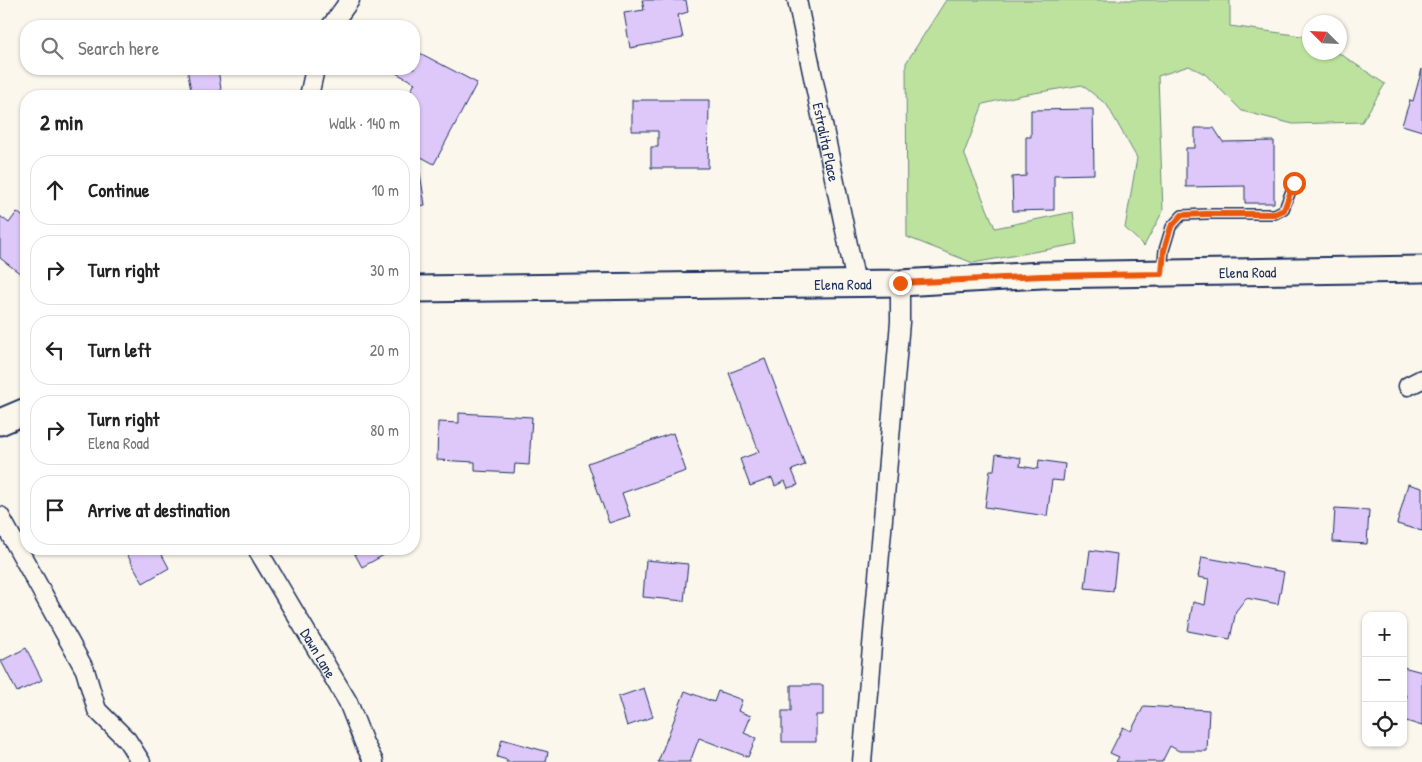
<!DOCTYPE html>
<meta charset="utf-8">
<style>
:root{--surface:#fff;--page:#f2f2f2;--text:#222;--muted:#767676;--line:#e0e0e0}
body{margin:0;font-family:"Patrick Hand",sans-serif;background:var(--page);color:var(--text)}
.controls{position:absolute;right:15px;bottom:15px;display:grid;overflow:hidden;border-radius:10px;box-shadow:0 1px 4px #0004}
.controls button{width:45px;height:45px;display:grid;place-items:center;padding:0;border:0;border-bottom:1px solid var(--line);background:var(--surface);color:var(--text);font:25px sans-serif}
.compass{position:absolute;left:1302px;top:15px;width:45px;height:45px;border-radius:50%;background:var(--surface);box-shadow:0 1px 4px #0004;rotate:294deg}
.stop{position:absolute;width:15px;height:15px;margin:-11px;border:4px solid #ea580c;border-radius:50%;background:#fff}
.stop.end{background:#ea580c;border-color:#fff;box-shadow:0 1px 5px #0008}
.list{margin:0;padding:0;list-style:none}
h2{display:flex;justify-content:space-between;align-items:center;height:65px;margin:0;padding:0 20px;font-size:21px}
h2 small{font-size:16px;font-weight:400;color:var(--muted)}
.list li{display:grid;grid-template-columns:32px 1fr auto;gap:15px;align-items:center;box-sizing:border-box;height:70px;margin:0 10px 10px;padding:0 10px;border:1px solid var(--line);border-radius:20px}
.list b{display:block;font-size:19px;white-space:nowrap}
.list p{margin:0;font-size:16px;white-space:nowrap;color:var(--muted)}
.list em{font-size:16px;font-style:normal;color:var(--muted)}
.icon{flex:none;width:28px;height:28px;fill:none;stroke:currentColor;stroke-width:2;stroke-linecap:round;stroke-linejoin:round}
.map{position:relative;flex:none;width:1422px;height:762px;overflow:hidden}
.search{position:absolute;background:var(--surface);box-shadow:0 1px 4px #0004;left:20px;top:20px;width:400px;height:55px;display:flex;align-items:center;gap:12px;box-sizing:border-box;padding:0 18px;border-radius:20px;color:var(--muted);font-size:19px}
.panel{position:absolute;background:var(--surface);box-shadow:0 1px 4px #0004;left:20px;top:90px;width:400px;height:465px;border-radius:20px}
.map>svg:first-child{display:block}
</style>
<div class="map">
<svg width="1422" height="762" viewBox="0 0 1422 762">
<rect width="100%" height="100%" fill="#fbf7ec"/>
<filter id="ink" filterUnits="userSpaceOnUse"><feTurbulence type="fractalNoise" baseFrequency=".02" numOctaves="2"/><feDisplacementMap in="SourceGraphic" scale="10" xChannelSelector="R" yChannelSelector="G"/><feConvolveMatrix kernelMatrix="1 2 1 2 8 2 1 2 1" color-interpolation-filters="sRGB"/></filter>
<g filter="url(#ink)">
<path fill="#bde29d" stroke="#6c887e" d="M946,0H1230V26L1309,37L1310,52L1339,53L1385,84L1362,122L1293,124L1242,111L1205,74L1189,66L1158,76L1163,211L1144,246L1125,228L1137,158L1107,105L1082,85L1022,95L983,104L964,153L995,228L1073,212L1077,244L973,263L907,237L906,63Z"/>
<path fill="#ddc8f9" stroke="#1b2f5e" d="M642,0H686L688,12L678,15L683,38L630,48L624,13L644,10Z
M414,50L477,83L434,164L414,153V96H408L415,83L388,69H414Z
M187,69H218L222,96H192Z
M1422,69V131L1402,125L1410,100L1413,101Z
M632,100H709L708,168H651V147H658V131H632Z
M1093,109L1094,174L1054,175V210L1013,211L1012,177L1026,176V137H1031V110Z
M1195,128H1214L1223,142L1274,141V203H1245V186L1186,187V148H1195Z
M420,173L425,205L414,207V174Z
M17,212L26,219V278L0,258V216L9,223Z
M765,359L805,465L792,470L798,485L788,488L785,481L775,486L772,478L750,486L740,459L759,452L729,373Z
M459,413L532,417L529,465L515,464L514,473L475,471V462L437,460L438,422L459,423Z
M673,433L686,471L622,493L630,516L609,523L588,463Z
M996,454L1021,458L1020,466L1038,469L1039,460L1065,464L1063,481L1052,480L1047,516L985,507L990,470H994Z
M1408,484L1422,488V531L1397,524Z
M1335,508L1369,510L1367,544L1333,542Z
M124,549H159L169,568L143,583Z
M352,549H395L362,567Z
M1090,550L1117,554L1113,591L1085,588Z
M1202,557L1284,572L1278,604L1246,598L1236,611L1230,639L1188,631L1193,602L1205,605L1209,579L1198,577Z
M646,560L688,564L684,601L643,597Z
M26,648L42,680L17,692L1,661Z
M1403,667L1422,672V726L1403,720V708L1407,695H1403Z
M791,685H823V715H816V742H782V711H791Z
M644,688L653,717L627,726L618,697Z
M685,691L714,702L718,691L742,700L738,711L751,716L744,733L756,738L748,757L699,738L690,762H658Z
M1144,706L1209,710L1207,751H1179L1170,746L1162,762H1116L1119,757L1110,753L1123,727L1131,731Z
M502,739L548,752L546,762H506L507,760L497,757Z"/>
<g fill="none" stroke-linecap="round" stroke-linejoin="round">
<g stroke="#1b2f5e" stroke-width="12">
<path id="lane" d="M1162,271L1164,250L1171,227L1182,215L1207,214H1275L1284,209L1294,183"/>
</g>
<g stroke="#1b2f5e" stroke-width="21">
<g id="street">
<path id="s1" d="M797,0L856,283"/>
<path d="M331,26L350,0"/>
<path d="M309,96L315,69"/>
<path d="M1408,386L1422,379"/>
<path d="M0,516L85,670L97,710L127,740L141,762"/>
<path id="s2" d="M257,549L348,702L364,743L374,762"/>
<path d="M862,762L900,322V283"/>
</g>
</g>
<g stroke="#1b2f5e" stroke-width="29">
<g id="secondary">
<path id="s3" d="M414,289L900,283L1042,275L1422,269"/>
<path d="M0,422L26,411"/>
</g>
</g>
<use href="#lane" stroke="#fbf7ec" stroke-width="9"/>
<use href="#street" stroke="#fbf7ec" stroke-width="18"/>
<use href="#secondary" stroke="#fbf7ec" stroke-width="25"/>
</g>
</g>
<g fill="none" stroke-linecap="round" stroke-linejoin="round" filter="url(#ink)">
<path stroke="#ea580c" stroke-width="6" d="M900,283L1042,276L1162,274L1164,250L1171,227L1182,215L1206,214H1275L1284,210L1294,183"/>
</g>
<g text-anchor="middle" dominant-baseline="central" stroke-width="4.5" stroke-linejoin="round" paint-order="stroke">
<g font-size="15" fill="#1b2f5e" stroke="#fbf7ec">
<text stroke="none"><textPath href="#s1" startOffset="145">Estralita Place</textPath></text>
<text stroke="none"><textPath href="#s3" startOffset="834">Elena Road</textPath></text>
<text stroke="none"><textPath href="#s3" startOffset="429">Elena Road</textPath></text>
<text stroke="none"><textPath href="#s2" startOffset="121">Dawn Lane</textPath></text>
</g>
</g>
</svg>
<div class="controls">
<button>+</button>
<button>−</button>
<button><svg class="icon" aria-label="locate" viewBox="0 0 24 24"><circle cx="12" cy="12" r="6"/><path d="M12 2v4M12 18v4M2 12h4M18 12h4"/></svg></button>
</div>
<svg class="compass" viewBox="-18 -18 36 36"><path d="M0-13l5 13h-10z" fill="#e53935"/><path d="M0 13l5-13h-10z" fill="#767676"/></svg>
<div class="stop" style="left:1294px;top:183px"></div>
<div class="stop end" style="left:900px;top:283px"></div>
<div class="search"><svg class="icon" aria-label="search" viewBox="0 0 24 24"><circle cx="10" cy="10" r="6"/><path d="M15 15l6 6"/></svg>Search here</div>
<section class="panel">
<h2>2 min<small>Walk · 140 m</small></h2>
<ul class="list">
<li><svg class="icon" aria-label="ahead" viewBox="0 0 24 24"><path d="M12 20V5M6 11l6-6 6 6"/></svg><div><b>Continue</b></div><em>10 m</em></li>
<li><svg class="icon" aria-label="right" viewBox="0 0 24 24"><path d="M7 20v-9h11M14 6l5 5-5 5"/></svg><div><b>Turn right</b></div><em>30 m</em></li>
<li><svg class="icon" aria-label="left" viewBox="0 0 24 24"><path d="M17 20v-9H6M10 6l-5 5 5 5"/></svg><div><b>Turn left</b></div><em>20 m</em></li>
<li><svg class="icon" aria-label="right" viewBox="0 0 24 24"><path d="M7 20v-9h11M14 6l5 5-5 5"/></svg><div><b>Turn right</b><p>Elena Road</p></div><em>80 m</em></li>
<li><svg class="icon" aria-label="arrive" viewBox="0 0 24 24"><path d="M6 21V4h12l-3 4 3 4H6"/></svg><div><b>Arrive at destination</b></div></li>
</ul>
</section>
</div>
